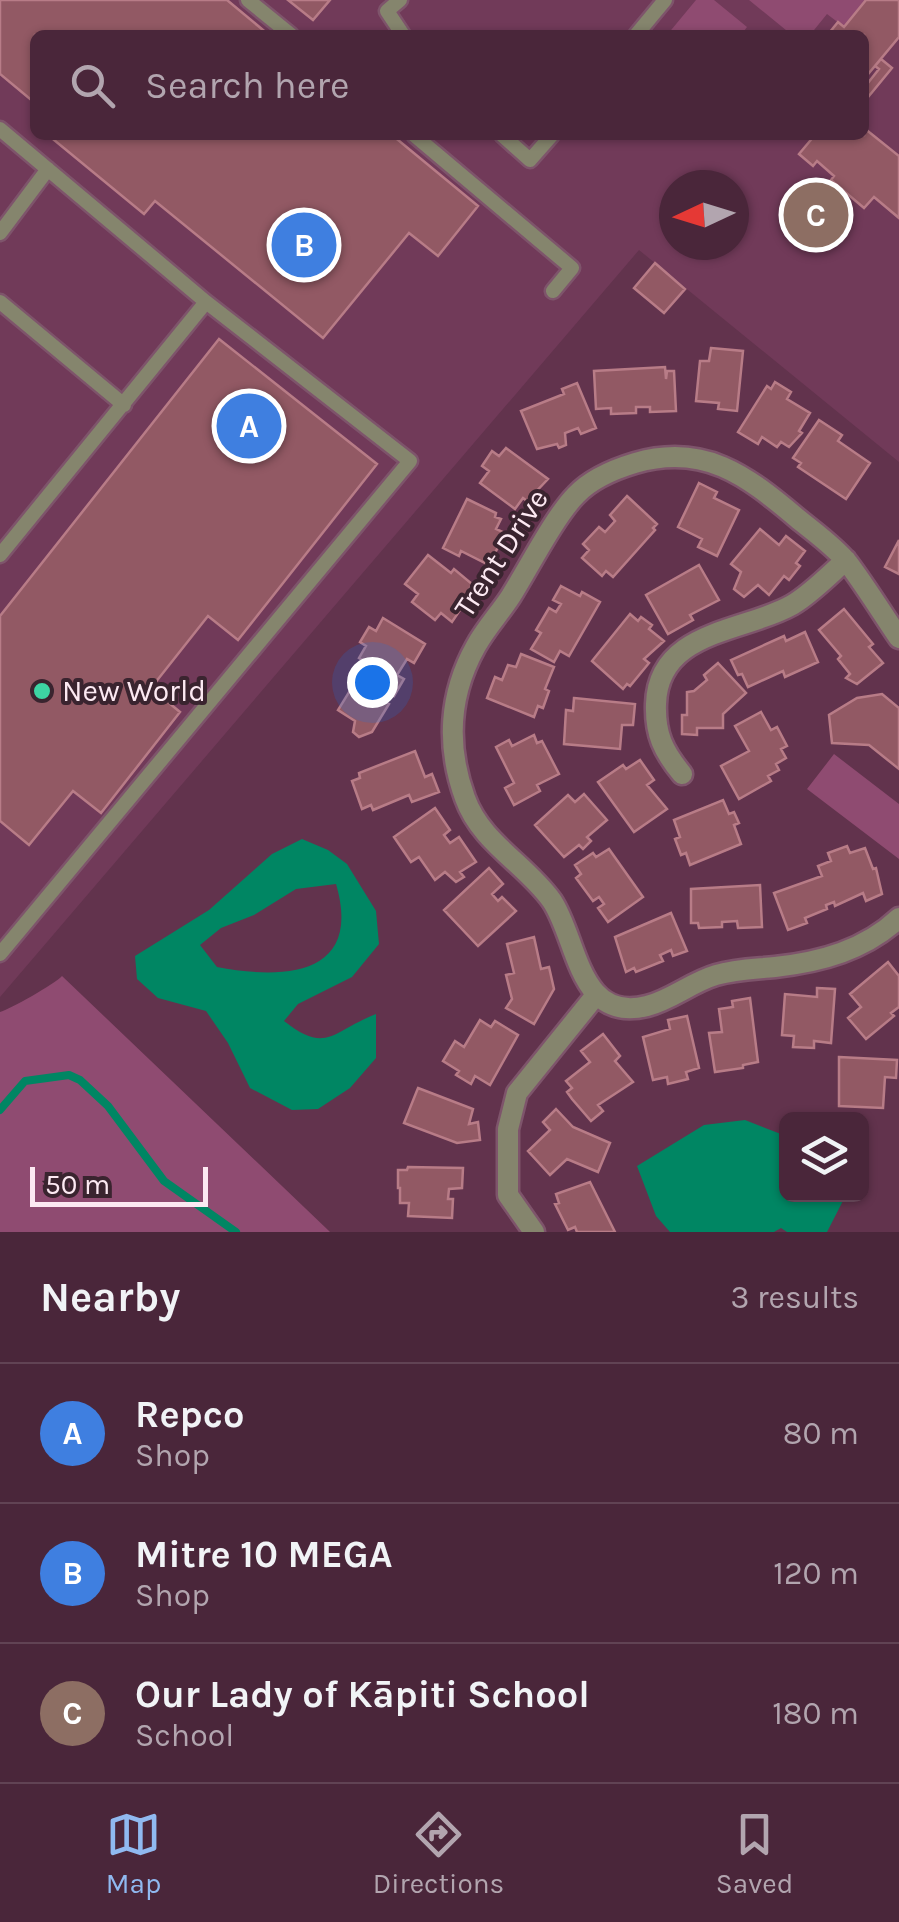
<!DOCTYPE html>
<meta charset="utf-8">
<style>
:root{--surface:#4a263a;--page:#512e42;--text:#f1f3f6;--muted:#b2a5af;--line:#614354;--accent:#90b9f0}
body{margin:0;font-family:Karla,sans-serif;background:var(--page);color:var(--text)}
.controls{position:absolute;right:30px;bottom:30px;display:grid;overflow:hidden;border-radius:15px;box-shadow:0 2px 8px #0004}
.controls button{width:90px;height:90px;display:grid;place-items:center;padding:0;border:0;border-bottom:2px solid var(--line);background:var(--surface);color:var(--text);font:50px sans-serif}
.compass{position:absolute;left:659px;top:170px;width:90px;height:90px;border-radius:50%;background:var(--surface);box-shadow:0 2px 8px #0004;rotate:266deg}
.scale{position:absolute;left:30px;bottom:25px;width:178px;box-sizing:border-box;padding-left:10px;border:5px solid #fce9f2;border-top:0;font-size:28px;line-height:35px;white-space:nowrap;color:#fce9f2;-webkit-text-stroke:8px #3a242f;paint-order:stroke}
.you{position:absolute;left:372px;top:682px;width:35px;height:35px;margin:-25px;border:8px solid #fff;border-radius:50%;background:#1a73e8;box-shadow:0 0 0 15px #1a73e833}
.badge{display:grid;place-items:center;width:65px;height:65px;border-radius:50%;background:var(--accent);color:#fff;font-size:32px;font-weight:700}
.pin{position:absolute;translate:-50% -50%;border:5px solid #fff;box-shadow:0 2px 10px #0006}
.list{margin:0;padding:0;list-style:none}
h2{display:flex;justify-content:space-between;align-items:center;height:130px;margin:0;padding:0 40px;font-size:42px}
h2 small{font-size:32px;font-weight:400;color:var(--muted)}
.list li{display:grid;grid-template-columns:65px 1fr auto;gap:30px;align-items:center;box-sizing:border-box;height:140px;padding:0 40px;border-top:2px solid var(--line)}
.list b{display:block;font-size:38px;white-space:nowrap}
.list p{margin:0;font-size:32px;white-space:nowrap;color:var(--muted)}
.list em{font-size:32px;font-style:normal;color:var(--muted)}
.icon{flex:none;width:55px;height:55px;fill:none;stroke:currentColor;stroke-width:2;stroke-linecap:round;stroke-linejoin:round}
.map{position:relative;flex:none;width:899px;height:1232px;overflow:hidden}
.search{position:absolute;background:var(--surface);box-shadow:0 2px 8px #0004;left:30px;right:30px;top:30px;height:110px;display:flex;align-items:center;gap:25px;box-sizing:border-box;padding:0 35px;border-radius:15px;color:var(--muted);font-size:38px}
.sheet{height:550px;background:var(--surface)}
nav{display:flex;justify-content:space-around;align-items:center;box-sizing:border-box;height:140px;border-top:2px solid var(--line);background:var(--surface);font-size:28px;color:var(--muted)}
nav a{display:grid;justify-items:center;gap:5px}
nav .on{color:var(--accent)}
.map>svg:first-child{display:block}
</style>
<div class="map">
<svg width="899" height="1232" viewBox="0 0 899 1232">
<rect width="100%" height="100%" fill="#62334d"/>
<path fill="#713a59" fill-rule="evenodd" d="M0,0H899V462L639,250L0,997ZM35,35H864V135H35ZM674,185H734V245H674Z"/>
<path fill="#8f4b71" d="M696,0H714L747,27L741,35H667Z
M749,0H866L844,27L827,14L810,35H792Z
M834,754L899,804V859L807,789Z
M62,976L328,1230L330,1232H0V1012C10,1009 55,984 62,976Z"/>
<path fill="#008663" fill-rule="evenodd" d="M302,839L328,850L347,864L376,911L379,944L352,977L298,1004L284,1021C327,1055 332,1031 376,1014V1058L350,1088L318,1109L292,1110L250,1088L228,1043L206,1011L158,998L137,979L135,956L209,910L272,854ZM336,884C363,976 284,980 217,967L200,945L221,928L254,915L296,889Z
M745,1120L786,1136V1194L846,1195L827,1232H787L781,1228L774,1232H670L656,1216L637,1166L704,1125Z"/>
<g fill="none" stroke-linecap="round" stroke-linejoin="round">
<path stroke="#008663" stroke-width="8" d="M0,1110L25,1081L69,1075L80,1080L108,1106L164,1181L236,1232"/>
</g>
<path fill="#925964" stroke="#b87c87" stroke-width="2.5" d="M0,0H227L269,35H35V103L0,74Z
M288,0H330L313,20Z
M866,0H899V37L864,79V35H835L830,32L838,22L844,27Z
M881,59L892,68L864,102V88L879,69L875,66Z
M864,128L899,156V218L874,197L864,208L831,180L834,176L817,161L813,166L799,154L815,135H864Z
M48,135H392L478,206L438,256L409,233L323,338L155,201L144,214Z
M655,263L685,289L664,313L634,288Z
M219,339L377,464L238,640L208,616L151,688L180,712L101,813L73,791L29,845L0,821V616Z
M711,348L743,351L737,411L718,409L719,403L696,401L700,361H709Z
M665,367L666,379L667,371H674L676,411L650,412V407H636V413L611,414V408L596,409L594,371Z
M775,382L791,392L787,399L810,413L799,431L802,433L789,447L781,442L777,447L762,437L758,444L738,432L767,386L771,389Z
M577,383L596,428L581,434L578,428L565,433L566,445L559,448L557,444L537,449L521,411L564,394L562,389Z
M819,420L842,435L838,441L870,463L846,499L798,467L801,463L793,458Z
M506,448L548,479L527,501L523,498L515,509L480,483L489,471L482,466L492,451L499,456Z
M699,483L717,492L714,498L739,510L717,556L698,547L702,539L678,527Z
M627,496L657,524L653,528L655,530L613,577L606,571L602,576L582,558L589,550L583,544L599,527L605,532L615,521L610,515Z
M467,499L496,513L495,517L501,519L496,529L505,533L489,565L461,551L459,556L443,548Z
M760,529L779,545L786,536L805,551L796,563L800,566L789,580L784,576L769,595L758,585L744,597L734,589L741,572L731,564Z
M899,540V574L885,567Z
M428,555L451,573L454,569L472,584L470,588L473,591L452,622L441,613L435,620L412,602L418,594L405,584Z
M699,565L719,600L690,615L693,620L668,634L646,595Z
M561,586L580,596L582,592L600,602L569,656L560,651L554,662L531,649L541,633L536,630L549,608L556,612L561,604L553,600Z
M844,609L873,644L869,647L883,663L857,684L846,678L850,674L838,659L841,656L819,630Z
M630,614L638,621L641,617L652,625L649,629L664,641L644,659L649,663L630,686L627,684L623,689L592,661Z
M383,618L425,644L414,663L407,659L397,675L404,679L394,696L390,694L385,702L389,704L372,732L359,737L353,732L355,721L338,710L367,663L359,658L366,646L360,642L369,627L376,631Z
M805,632L818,662L785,677L783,671L748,687L742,674L738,675L731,660L784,636L786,641Z
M521,654L554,667L545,689L549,691L543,708L538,706L534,717L487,698L495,677L502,680L508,665L516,667Z
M718,663L746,693L723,714V728H697V735L682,734V715H687V692L694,691L707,680L704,675Z
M882,694L899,708V769L869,745L832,743L829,715L857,698Z
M574,698L635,704L633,725H622L620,749L564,744L566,710L573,711Z
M761,712L771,730L777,727L787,746L781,749L786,758L776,764L779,770L768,776L771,781L739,799L721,766L749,751L735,726Z
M534,735L537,743L542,741L559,774L537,785L540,791L514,805L505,788L514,783L496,747L509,740L512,746Z
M415,751L425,777L432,774L439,792L412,802L409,795L373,810L371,805L362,809L352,781L360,778L359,773Z
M640,760L654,780L647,785L667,809L634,832L598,782L623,765L626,769Z
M584,794L607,820L587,837L591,841L583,849L579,845L564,857L535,825L568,795L575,802Z
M723,800L729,814L734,812L739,823L734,825L741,844L690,865L686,853L681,855L675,839L680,837L674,820Z
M435,808L450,830L444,835L450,843L459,837L476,862L460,872L464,877L456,882L445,872L435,880L419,857L411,862L394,837Z
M847,846L850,853L865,848L873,869L876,868L882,894L866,901L863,893L835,906L834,902L826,905L827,909L805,918L807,923L788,930L774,893L822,876L818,866L831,861L828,853Z
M609,849L643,897L608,922L598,908L604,904L599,897L593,901L576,878L581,874L575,865L593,853L596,857Z
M489,868L503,884L492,894L498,901L502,897L516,911L478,946L444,910Z
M760,885L762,927L738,928L737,921L722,922V927L699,928L698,923H691V889Z
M671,913L687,951L673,956L671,950L660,955L663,961L636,972L634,968L626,972L615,937Z
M534,937L541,969L549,967L554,989L534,1024L506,1008L512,999L506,975L514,973L507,944Z
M888,962L899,976V1007L891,1013L894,1016L866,1039L848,1018L861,1007L850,994Z
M817,988L835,989L831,1043L814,1041V1048L793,1047L794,1036L782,1035L785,994L817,997Z
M750,998L758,1062L743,1065V1068L715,1072L709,1033L722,1032L719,1009L733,1007L732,1001Z
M687,1016L699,1068L686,1072L688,1079L668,1084L667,1077L653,1080L643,1037L670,1029L668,1020Z
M480,1020L491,1027L495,1021L518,1035L490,1085L475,1076L471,1084L456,1075L459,1071L443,1061L455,1041L464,1047Z
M603,1034L620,1056L615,1061L633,1082L598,1105L603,1111L591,1121L572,1099L567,1092L572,1088L566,1081L590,1062L581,1051Z
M839,1057L897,1060L896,1078L885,1077L883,1108L839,1106Z
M418,1088L473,1109L469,1124L478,1122L480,1140L457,1143L404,1123Z
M556,1109L573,1127L610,1143L598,1172L567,1159L550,1175L528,1151L550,1130L543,1122Z
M408,1167L463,1168L462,1188L449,1189L448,1199H453L452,1218L408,1216L409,1203H400V1188H398V1170H407Z
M590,1182L615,1232H577L575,1227L568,1230L555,1204L559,1203L556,1194Z"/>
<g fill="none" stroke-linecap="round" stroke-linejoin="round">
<g stroke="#7e546b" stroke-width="19">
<path id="service" d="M248,0L291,35
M400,0L387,11L403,35
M636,35L665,0
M0,129L206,302L410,461L0,954
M414,135L572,268L553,291
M502,135L530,160L552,135
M0,233L48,169
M0,302L124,405
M0,555L206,302"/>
</g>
<g stroke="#7e546b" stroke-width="25">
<path id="minor" d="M899,638C882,613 866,587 848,563C834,546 814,532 797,518C746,475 704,443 635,463C615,469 591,479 576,495C555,516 528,569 511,596C500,613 486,628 476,646C449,694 446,746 465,798C481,843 526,864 552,901C578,940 578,1023 647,1006C671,1000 692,982 716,975C736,969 755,969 775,967C821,962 865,950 899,918
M682,774C663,751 655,734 656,704C658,630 745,632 792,605C811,594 829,575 846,560
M534,1232L508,1195V1129L517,1093L596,995"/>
</g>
<use href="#service" stroke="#85856d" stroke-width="14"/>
<use href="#minor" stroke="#85856d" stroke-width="20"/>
</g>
<circle fill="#3dd4a3" stroke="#3a242f" stroke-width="4" cx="42" cy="691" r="10"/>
<g text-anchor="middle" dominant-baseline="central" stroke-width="8" stroke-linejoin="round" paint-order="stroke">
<g font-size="30" fill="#fce9f2" stroke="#3a242f">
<text transform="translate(501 553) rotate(-57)">Trent Drive</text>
</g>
<g font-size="30" fill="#fce9f2" stroke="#3a242f" text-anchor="start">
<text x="62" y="691">New World</text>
</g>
</g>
</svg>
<div class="controls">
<button><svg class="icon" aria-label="layers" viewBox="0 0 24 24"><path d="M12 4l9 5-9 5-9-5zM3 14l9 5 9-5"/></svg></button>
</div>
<svg class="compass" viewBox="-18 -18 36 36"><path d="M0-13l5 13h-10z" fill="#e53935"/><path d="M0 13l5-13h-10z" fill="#b2a5af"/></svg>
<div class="scale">50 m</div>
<div class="you"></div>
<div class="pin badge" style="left:249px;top:426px;background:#3f7fe0">A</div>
<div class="pin badge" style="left:304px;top:245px;background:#3f7fe0">B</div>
<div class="pin badge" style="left:816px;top:215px;background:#8d6e63">C</div>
<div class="search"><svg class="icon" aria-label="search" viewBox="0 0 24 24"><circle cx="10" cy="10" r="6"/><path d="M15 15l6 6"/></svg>Search here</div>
</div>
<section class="sheet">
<h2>Nearby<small>3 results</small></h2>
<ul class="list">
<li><span class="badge" style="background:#3f7fe0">A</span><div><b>Repco</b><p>Shop</p></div><em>80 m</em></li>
<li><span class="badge" style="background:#3f7fe0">B</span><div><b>Mitre 10 MEGA</b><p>Shop</p></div><em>120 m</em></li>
<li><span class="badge" style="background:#8d6e63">C</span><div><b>Our Lady of Kāpiti School</b><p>School</p></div><em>180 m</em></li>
</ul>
</section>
<nav>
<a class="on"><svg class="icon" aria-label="map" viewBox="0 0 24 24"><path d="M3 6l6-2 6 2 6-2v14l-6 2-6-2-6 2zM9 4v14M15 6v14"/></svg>Map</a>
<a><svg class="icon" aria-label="directions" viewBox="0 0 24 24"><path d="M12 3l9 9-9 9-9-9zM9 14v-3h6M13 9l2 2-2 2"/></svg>Directions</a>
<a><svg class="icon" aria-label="saved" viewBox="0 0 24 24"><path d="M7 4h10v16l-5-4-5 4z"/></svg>Saved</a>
</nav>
